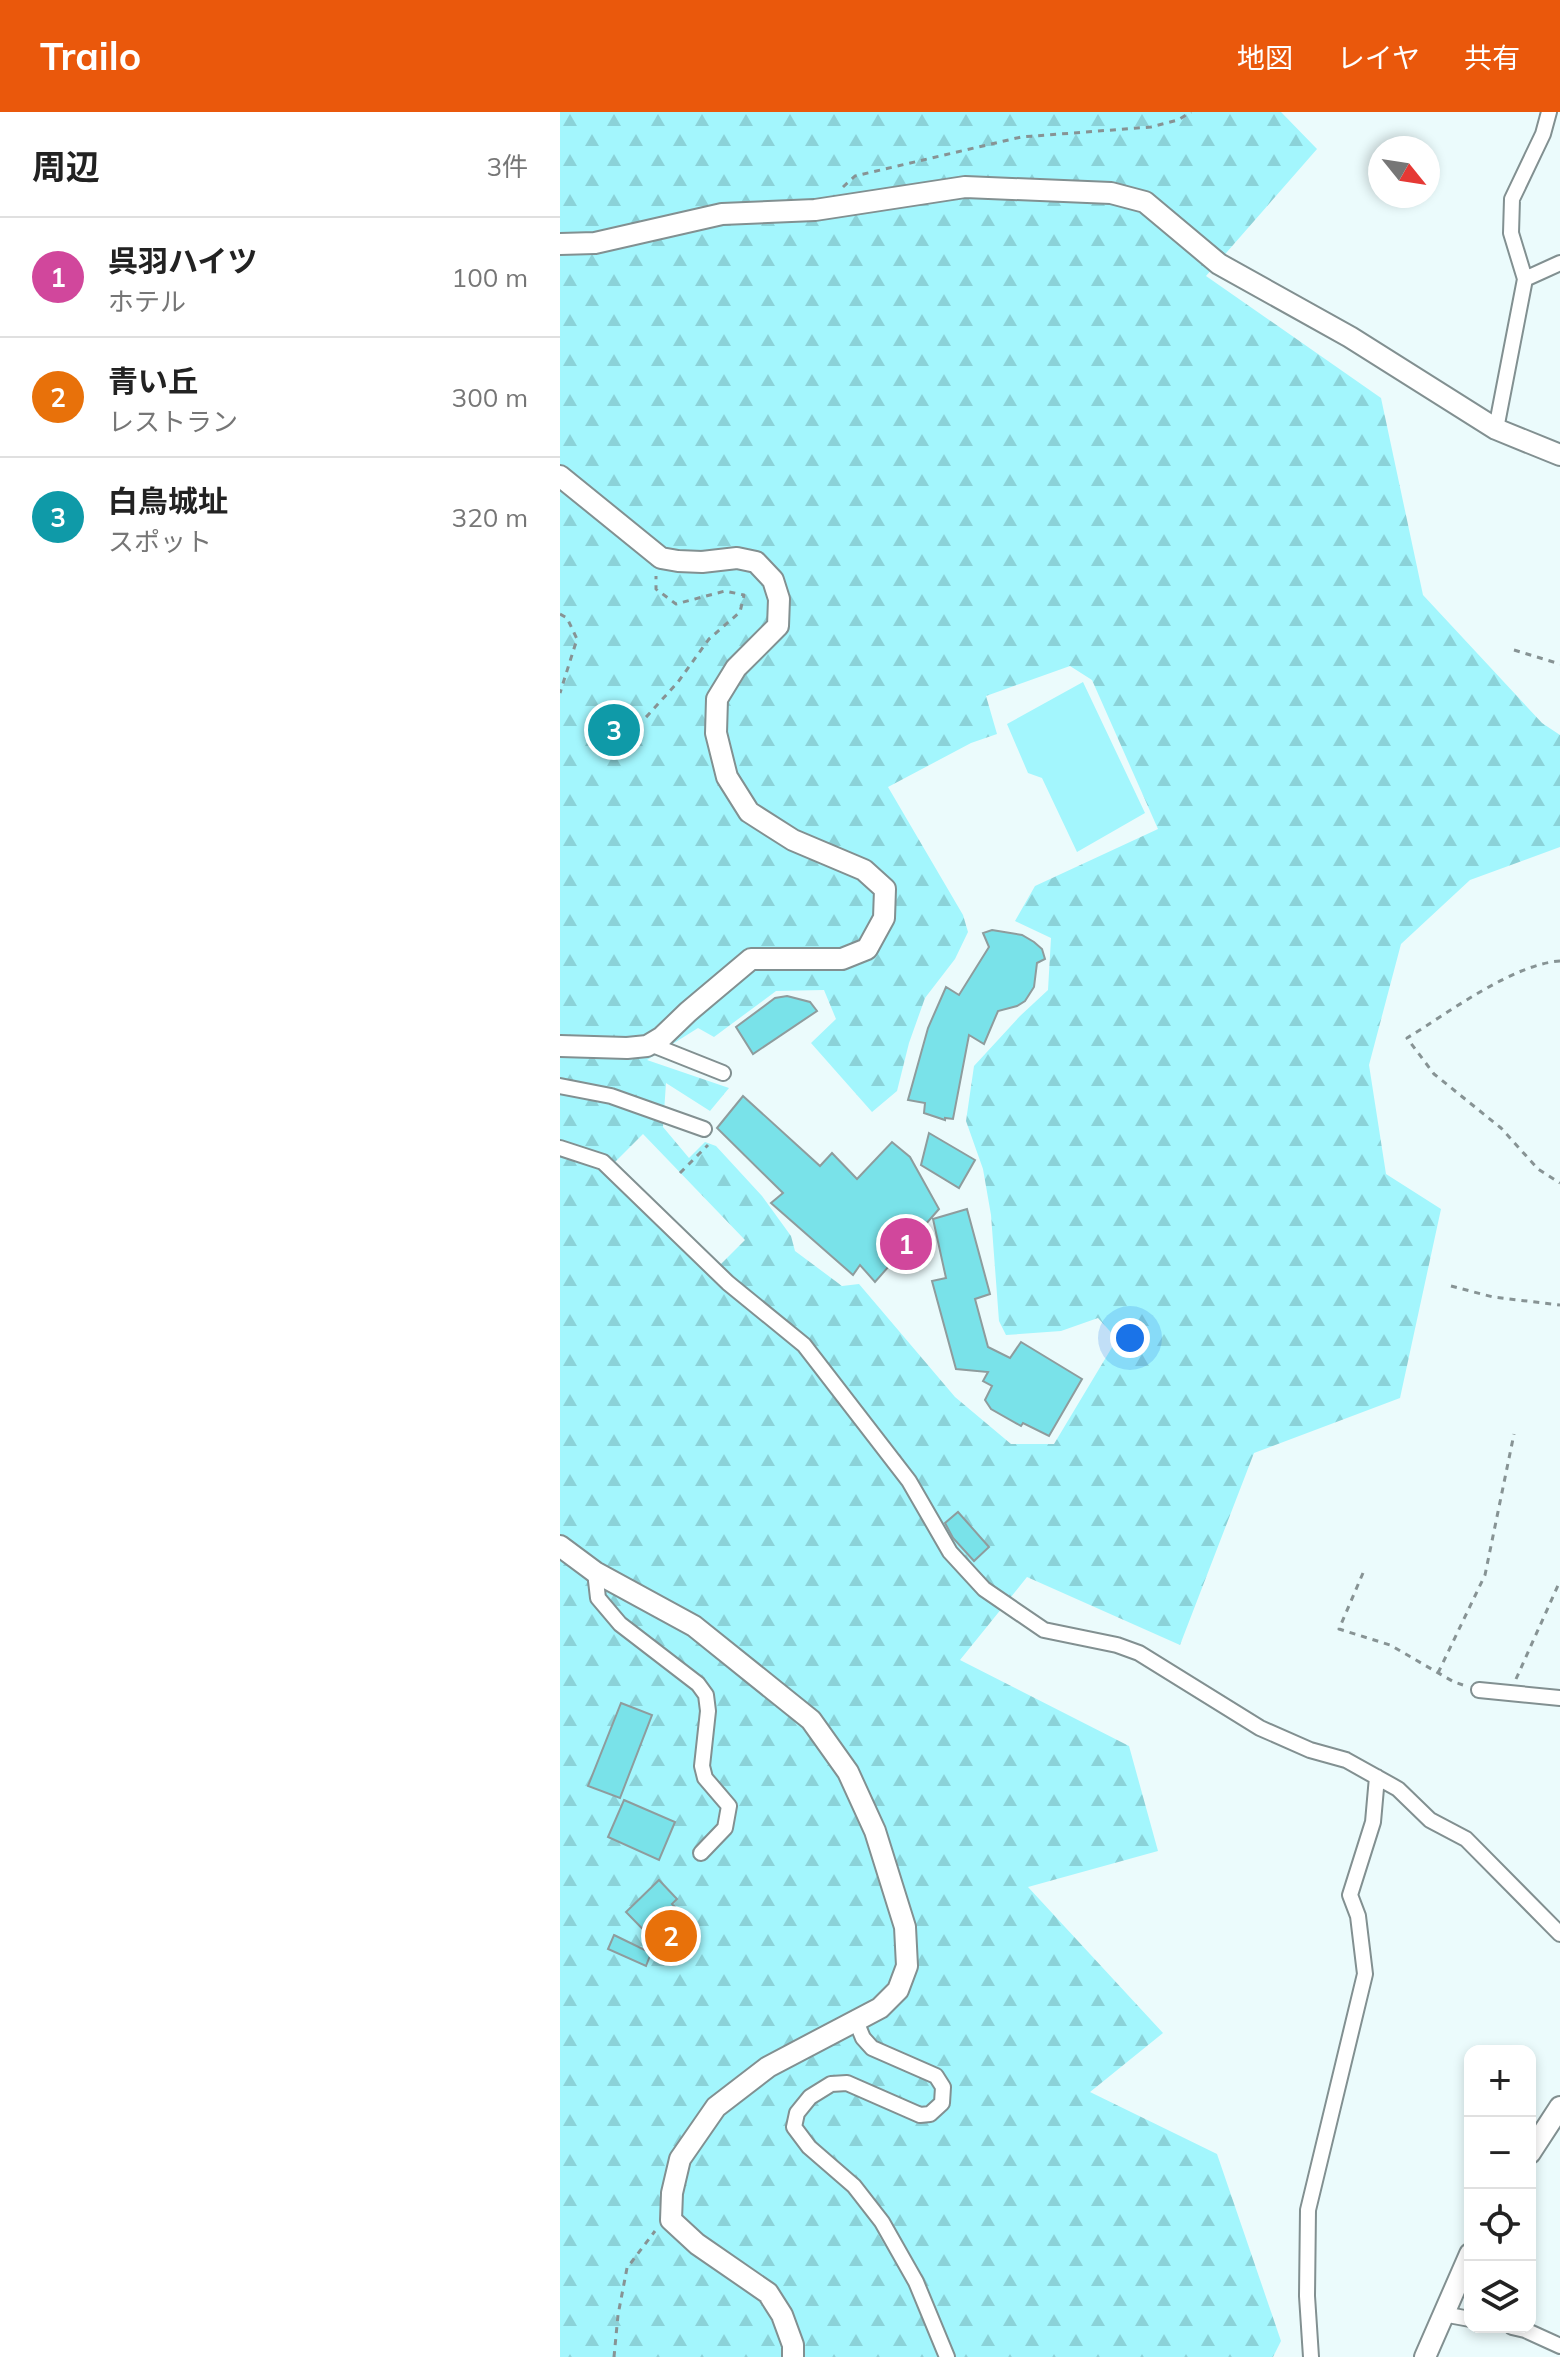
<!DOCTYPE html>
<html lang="ja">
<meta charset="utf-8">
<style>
:root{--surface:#fff;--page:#f6f6f6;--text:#222;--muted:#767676;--line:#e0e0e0;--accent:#ea580c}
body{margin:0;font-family:Mulish,"Noto Sans JP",sans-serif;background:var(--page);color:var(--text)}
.controls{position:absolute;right:24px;bottom:24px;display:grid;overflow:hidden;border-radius:16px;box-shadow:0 4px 12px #0003}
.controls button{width:72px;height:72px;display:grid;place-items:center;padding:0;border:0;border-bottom:2px solid var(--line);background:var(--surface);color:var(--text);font:40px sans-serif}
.compass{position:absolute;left:808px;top:24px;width:72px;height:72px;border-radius:50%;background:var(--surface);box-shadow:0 4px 12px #0003;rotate:120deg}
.you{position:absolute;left:570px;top:1226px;width:28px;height:28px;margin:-20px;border:6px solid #fff;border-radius:50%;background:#1a73e8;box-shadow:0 0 0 12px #1a73e833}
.badge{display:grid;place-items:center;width:52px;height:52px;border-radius:50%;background:var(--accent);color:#fff;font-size:26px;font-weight:700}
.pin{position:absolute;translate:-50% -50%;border:4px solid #fff;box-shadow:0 2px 8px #0006}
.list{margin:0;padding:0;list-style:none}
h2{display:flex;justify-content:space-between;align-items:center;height:104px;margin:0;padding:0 32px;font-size:34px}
h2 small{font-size:26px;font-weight:400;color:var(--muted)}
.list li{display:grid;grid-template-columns:52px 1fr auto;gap:24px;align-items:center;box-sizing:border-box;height:120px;padding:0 32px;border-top:2px solid var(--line)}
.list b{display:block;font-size:30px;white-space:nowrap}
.list p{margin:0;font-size:26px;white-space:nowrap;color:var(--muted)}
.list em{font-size:26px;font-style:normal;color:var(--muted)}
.icon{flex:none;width:44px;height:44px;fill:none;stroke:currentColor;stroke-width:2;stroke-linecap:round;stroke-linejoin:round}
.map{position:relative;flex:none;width:1000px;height:2245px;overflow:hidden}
header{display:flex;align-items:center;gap:48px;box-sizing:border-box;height:112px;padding:0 40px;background:var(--accent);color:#fff}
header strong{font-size:38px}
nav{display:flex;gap:44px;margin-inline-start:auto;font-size:28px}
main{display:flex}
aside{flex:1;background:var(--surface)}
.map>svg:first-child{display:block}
</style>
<header>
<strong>Trailo</strong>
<nav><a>地図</a><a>レイヤ</a><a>共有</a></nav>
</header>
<main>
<aside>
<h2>周辺<small>3件</small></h2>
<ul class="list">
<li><span class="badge" style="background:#d1479c">1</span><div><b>呉羽ハイツ</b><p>ホテル</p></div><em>100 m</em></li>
<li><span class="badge" style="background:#e8710a">2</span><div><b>青い丘</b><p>レストラン</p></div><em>300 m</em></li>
<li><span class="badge" style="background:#0f9aa8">3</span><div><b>白鳥城址</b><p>スポット</p></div><em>320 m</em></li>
</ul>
</aside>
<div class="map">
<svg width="1000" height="2245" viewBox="0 0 1000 2245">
<defs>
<pattern id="forest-firs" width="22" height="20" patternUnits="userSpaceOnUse" patternTransform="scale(2)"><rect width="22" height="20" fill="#a3f6fd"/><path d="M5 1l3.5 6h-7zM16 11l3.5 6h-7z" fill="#8bd2d8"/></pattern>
</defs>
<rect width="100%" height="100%" fill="#ebfbfc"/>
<path fill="url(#forest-firs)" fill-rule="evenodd" d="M0,0H721L757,37L646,164L821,286L863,483L982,611L1000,623V735L910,768L841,832L809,953L826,1062L881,1097L840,1286L694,1341L620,1533L467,1465L400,1548L569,1634L598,1739L468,1775L603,1921L530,1980L657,2042L721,2229L713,2245H0ZM510,554L532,568L598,717L475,774L455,809L491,826L488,878L460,904L414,954L406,1009L423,1057L431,1103L439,1209L446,1223L501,1219L538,1206L557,1227L494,1332H451L395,1285L299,1172L282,1174L235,1139L231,1124L202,1084L156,1034L145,1030L129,1046L103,1015L106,971L150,999L169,976L87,948L138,916L154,925L216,879L264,878L276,907L251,931L312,1000L337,979L349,931L365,886L395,847L408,820L403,803L328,675L411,631L437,622L426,584ZM83,1022L185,1128L158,1155L53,1052Z"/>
<path fill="#a3f6fd" d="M523,570L585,701L517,740L482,666L468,661L447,612Z"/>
<path fill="#79e2e9" stroke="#8e9c9d" stroke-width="2" d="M432,818L462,823L474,830L482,837L485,847L477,851L474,875L465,889L457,894L438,899L424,932L409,923L393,1007L385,1006V1008L364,1001L365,991L348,988L368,916L386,875L399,883L429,835L423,821Z
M227,884L250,890L257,899L193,942L176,915L215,886Z
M183,984L260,1054L272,1041L297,1067L332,1030L350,1045L379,1097L315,1170L300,1153L293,1163L211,1091L223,1081L157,1016Z
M369,1021L415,1048L399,1076L361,1053Z
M407,1097L430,1182L415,1187L428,1235L450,1246L461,1230L522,1267L489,1324L463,1311L461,1314L431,1297L425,1288L432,1274L423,1269L428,1260L396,1257L372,1169L386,1166L373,1107Z
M398,1400L429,1435L414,1449L393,1426L385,1411Z
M61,1591L92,1603L60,1686L28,1674Z
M64,1688L115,1710L99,1748L48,1725Z
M99,1768L117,1787L112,1792L136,1818L109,1844L66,1800Z
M54,1823L91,1841L86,1854L48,1837Z"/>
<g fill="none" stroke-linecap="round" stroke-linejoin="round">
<g stroke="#829091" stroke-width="18">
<path id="street" d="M965,167L1000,151
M936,317L965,167L951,121L952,87L983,22L989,0
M90,932L163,961
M0,974L51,984L144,1017
M0,1036L43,1050L168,1171L244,1233L349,1369L390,1440L424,1477L484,1518L557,1533L579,1541L700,1616L750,1638L786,1648L838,1677L870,1708L906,1727L1000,1822
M35,1460L38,1486L60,1512L138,1572L146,1583L148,1599L142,1654L145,1666L169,1694L165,1716L141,1741
M919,1578L1000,1586
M296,1909L303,1926L312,1936L376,1964L383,1975L382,1991L370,2002L360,2003L287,1971L271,1972L250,1985L237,2001L234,2015L249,2035L294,2074L322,2110L356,2170L387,2245
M883,2202L910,2207
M952,2215L965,2218L1000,2234
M751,2245L747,2184L748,2098L805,1862L798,1804L790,1783L813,1710L817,1665"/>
</g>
<g stroke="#829091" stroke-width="24">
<path id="secondary" d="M0,132L35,131L162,102L255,98L405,75L551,81L585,90L659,152L790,225L936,317L1000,343
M0,364L101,446L118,449L142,450L177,446L196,450L213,468L219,487L218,514L176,556L157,587L156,621L167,665L189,700L233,728L304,758L325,777L324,806L307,837L282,847H191L128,900L102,925L87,934L67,936L0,934
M0,1434L35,1460L134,1514L251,1608L288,1660L315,1719L345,1815L347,1854L338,1878L320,1896L208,1955L156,1995L120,2047L112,2081L111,2108L137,2132L208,2181L222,2203L233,2233V2245
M970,2041L1000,1995
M865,2245L910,2142"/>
</g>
<path stroke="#879394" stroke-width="3" stroke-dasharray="6 6" stroke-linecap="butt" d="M283,75L295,64L461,25L591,15L618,8L631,0
M0,502L7,506L17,527L0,581
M954,538L1000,552
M78,614L118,570L149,527L180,500L184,483L165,479L116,492L96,477V464
M1000,849C953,852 888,901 847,926L874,962L941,1016L978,1057L1000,1071
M120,1061L148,1033
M891,1174L933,1185L1000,1193
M803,1461L779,1517L830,1533L894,1570L903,1573
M878,1561L925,1463L954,1322
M956,1567L1000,1469
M54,2245L58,2203L67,2156L95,2119"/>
<use href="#street" stroke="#fff" stroke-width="14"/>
<use href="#secondary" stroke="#fff" stroke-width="20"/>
</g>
</svg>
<div class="controls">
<button>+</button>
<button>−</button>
<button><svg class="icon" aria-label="locate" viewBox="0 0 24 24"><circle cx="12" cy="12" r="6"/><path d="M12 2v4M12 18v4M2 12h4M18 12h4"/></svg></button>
<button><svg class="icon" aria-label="layers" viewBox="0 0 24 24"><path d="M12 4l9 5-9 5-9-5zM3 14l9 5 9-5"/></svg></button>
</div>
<svg class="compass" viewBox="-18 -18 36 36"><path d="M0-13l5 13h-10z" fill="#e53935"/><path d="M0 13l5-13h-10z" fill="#767676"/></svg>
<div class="you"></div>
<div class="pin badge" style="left:346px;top:1132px;background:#d1479c">1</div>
<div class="pin badge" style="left:111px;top:1824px;background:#e8710a">2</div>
<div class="pin badge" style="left:54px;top:618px;background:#0f9aa8">3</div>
</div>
</main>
